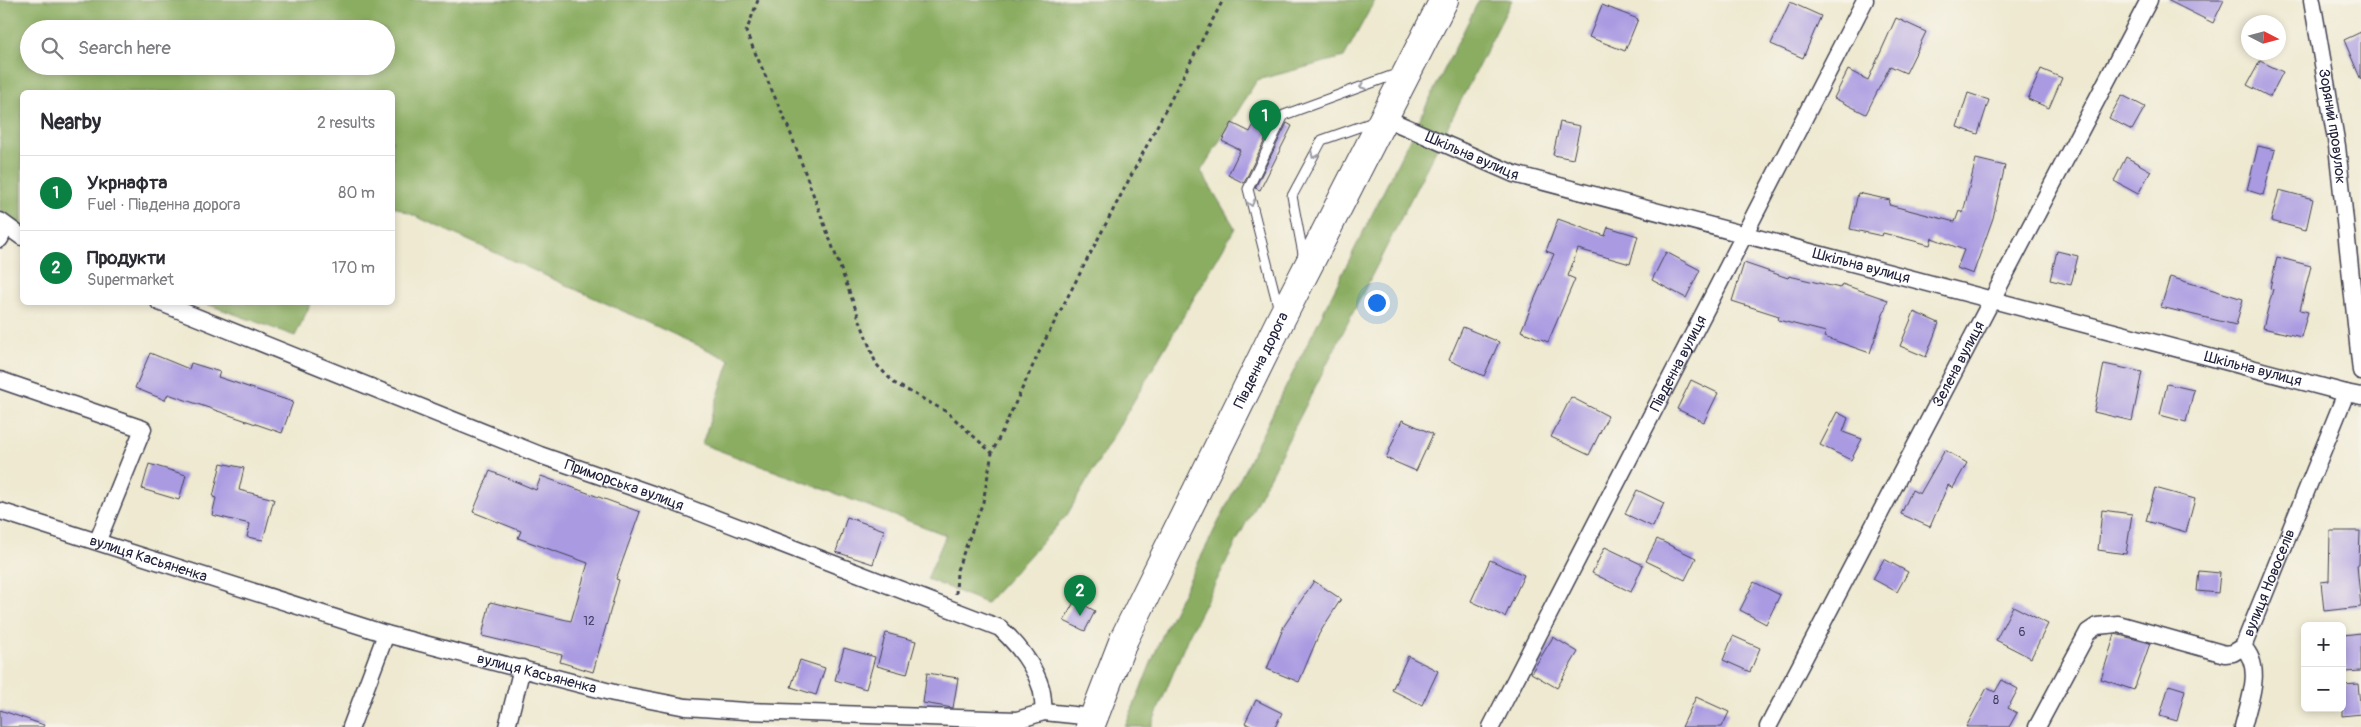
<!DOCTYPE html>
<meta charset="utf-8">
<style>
:root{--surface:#fff;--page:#f7f7f7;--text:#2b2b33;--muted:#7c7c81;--line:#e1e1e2;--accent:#0b8043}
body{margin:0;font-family:Pangolin,sans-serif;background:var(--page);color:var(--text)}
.controls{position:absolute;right:15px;bottom:15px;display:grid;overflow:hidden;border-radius:8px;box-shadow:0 2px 8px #0003}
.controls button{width:45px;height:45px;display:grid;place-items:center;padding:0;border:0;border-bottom:1px solid var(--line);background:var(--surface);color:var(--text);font:25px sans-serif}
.compass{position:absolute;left:2241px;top:15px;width:45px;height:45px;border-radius:50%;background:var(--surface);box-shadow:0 2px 8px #0003;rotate:96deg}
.you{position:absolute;left:1376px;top:302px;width:18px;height:18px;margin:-12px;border:4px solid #fff;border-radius:50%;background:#1a73e8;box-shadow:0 0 0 8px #1a73e833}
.badge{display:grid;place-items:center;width:32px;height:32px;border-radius:50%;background:var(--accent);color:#fff;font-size:16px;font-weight:700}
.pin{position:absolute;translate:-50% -41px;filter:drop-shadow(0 1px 2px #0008)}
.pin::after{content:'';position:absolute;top:26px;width:18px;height:15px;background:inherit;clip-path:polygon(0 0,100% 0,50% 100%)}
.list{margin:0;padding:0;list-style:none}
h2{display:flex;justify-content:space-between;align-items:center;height:65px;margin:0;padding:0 20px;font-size:21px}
h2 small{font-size:16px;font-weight:400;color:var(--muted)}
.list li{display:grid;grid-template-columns:32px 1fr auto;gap:15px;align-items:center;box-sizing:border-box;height:75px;padding:0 20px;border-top:1px solid var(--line)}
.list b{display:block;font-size:19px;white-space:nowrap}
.list p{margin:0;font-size:16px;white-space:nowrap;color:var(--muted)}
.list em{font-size:16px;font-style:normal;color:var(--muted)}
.icon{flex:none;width:28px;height:28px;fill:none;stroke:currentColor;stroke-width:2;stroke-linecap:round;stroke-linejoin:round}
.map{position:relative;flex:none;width:2361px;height:727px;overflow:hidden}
.search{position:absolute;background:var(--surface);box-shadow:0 2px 8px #0003;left:20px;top:20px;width:375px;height:55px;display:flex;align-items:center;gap:12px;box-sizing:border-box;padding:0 18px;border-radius:28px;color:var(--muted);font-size:19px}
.panel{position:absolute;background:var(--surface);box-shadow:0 2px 8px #0003;left:20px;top:90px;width:375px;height:215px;border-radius:8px}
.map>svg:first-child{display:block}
</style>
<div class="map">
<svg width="2361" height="727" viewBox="0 0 2361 727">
<rect width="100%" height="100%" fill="#f7f3e8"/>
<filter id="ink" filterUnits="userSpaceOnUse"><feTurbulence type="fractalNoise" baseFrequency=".02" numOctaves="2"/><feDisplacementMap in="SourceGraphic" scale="10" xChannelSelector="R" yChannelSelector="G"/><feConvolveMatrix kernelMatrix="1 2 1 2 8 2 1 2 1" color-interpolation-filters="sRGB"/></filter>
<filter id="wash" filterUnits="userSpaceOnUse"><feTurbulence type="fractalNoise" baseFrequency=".0096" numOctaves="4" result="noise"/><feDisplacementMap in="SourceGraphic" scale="20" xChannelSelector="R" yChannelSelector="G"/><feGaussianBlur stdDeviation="1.12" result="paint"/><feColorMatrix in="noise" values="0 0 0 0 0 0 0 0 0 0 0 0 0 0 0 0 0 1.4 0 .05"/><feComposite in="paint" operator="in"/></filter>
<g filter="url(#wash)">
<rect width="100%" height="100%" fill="#eee9d0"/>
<path fill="#8bad62" stroke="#56684e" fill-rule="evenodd" d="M0,0H1375L1344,57L1257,80L1201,171L1235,228L1067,515L986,603L927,579L946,535L702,444L730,360L393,206L392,92H22V226L0,210ZM29,29H386V66H29Z
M1479,0H1512L1188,637L1151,727H1125L1164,631Z
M204,303L311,302V303L295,336Z"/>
<g id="blocks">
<path fill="#a99ae2" d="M2167,0H2224L2213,23Z
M1790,2L1821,16L1803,58L1771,44Z
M1602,5L1638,19L1625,51L1589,37Z
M1896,18L1926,32L1906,73L1890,66L1866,114L1834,98L1848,70L1868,80Z
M2361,32V80L2344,40Z
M2260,61L2283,72L2270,97L2247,85Z
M2041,69L2062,78L2049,108L2028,99Z
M1968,93L1989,100L1978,134L1957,127Z
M2122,95L2145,107L2132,130L2109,118Z
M1261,110L1276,117L1244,183L1228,175L1240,150L1222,141L1232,123L1250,132Z
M1560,122L1580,126L1573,159L1553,155Z
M1287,123L1292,126L1260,190L1255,188Z
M2258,146L2275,150L2263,195L2247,190Z
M2126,157L2151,171L2138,194L2114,181Z
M1976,159L2005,166L1993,218L1973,274L1957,268L1964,250L1932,238L1930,245L1883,233L1882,236L1850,229L1858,193L1890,200L1889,205L1955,222L1959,211L1963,213Z
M2279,190L2313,199L2306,230L2271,221Z
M1558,219L1605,236L1608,227L1638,236L1630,264L1578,249L1568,276L1575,279L1548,342L1521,331L1554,254L1546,251Z
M2057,251L2078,256L2071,285L2050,280Z
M1666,252L1700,270L1686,298L1652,280Z
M2277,257L2311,266L2300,310L2308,312L2301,337L2263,328L2273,289L2270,288Z
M1744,263L1788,278L1789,276L1840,288L1842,284L1888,300L1870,353L1824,337L1826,332L1778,320L1779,316L1732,301Z
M2170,277L2243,299L2236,325L2161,307Z
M1914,312L1939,323L1926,357L1900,346Z
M1463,327L1499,342L1484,376L1449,360Z
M150,353L189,369L191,363L220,372L218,377L293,402L282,433L168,394L165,400L135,388Z
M2104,364L2142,372L2132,421L2094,412Z
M1691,380L1718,393L1704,422L1677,409Z
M2167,384L2194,390L2186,422L2160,415Z
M1571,397L1608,416L1589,455L1551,437Z
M1837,412L1848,418L1843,432L1862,439L1851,460L1820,445Z
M1402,420L1433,434L1416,471L1386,458Z
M1945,450L1967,463L1953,488L1948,485L1930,527L1901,514L1912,490L1920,494Z
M221,463L244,468L239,490L274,499L263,540L247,537L250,524L212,515L216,498L213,497Z
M149,464L186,475L179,500L142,489Z
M490,471L536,490L541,476L640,512L616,579L619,580L593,672L560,662L562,655L482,636L490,602L571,621L588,563L518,538L521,531L473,512Z
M2155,488L2195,499L2186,532L2146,521Z
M1637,490L1664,503L1653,527L1625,514Z
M2102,510L2132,514L2126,554L2098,550Z
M847,517L884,530L873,564L836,552Z
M2330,531H2360L2359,565H2357L2361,607L2324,611L2321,582L2329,581Z
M1657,539L1696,558L1685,580L1646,561Z
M1605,547L1643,565L1631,592L1592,573Z
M1884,559L1908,572L1897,592L1873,579Z
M1490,560L1524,575L1505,617L1471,601Z
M2199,571L2220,573L2218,593L2197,591Z
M1314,581L1341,599L1319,634L1299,682L1267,669L1284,626Z
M1754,582L1780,595L1766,624L1740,610Z
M1075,600L1095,611L1085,631L1064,621Z
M2013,606L2048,624L2031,658L1996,640Z
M886,633L916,641L907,674L877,666Z
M2361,633V671L2346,672L2343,635Z
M2115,634L2150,643L2134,690L2101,679Z
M1733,636L1760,648L1750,672L1723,660Z
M1553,637L1578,652L1557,688L1531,673Z
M844,648L875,657L866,689L835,680Z
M1408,656L1438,671L1422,705L1392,690Z
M800,660L825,668L816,695L791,687Z
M927,673L958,678L953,708L923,703Z
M2002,680L2018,689L2008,708L2017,713L2009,727H1966L1987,688L1995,692Z
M2358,684L2361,714L2342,716V685Z
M2169,685L2185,690L2177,721L2160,716Z
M1696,697L1729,712L1722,727H1682Z
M1256,700L1282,713L1275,727H1253L1245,723Z
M0,710L44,725L43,727H0Z"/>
</g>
</g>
<g filter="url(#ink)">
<use href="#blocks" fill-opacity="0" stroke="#414051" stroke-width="1"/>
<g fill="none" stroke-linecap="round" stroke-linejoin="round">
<g stroke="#414051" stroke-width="11">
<path id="lane" d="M1304,259L1292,196L1322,140L1376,121
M1279,310L1248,189L1284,115L1399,73"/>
</g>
<g stroke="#414051" stroke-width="19">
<g id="street">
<path id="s1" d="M2312,0L2337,146L2361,371"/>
<path id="s2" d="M1385,118L1514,174L2346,393"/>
<path d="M0,221L22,237"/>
<path d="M0,239L6,226"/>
<path id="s3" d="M159,302L540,455L652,494L1000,628C1017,644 1034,665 1041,688C1043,695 1043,704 1044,712"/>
<path d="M0,380L143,429L98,540"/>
<path id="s4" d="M0,511L386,634L614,693L686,707L745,711L1017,720L1044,712L1093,717"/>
<path d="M2243,647C2264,668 2249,701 2243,727"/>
<path d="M351,727L386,634"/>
<path d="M507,727L522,668"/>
<path id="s5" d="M1491,727L1865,0"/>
<path id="s6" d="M1768,727L2149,0"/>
<path id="s7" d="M2037,727L2088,632L2097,626L2118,624L2225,654L2233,653L2243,647L2346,393L2361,396"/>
</g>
</g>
<g stroke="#414051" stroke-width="30">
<g id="highway">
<path id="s8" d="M1090,727L1124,639L1281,319L1444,0"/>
</g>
</g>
<path stroke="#414051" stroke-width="3" stroke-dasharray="4 4" stroke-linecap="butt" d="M758,0L746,32L789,129L876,364L894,383L947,412L992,453
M956,594L957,570L983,502L992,453L1043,344L1223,0"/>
<use href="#lane" stroke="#fff" stroke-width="9"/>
<use href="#street" stroke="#fff" stroke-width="16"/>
<use href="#highway" stroke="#fff" stroke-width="28"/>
</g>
<defs><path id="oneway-chevron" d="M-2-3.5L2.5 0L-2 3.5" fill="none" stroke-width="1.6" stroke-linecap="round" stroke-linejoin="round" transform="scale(1.25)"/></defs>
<g stroke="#9c9ca7">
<use href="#oneway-chevron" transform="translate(1363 86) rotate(160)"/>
<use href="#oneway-chevron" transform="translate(1314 155) rotate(118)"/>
<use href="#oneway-chevron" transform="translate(1251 203) rotate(75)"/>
</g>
</g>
<g text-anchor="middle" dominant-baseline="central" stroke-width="5" stroke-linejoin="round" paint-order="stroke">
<g font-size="12" fill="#444065">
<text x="589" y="621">12</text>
<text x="2022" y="632">6</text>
<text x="1996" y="700">8</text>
</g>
<g font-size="15" fill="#22223b" stroke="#f7f3e8">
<text stroke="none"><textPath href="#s1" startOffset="128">Зоряний провулок</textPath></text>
<text stroke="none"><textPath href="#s2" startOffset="95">Шкільна вулиця</textPath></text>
<text stroke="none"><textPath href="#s2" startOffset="500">Шкільна вулиця</textPath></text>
<text stroke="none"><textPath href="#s8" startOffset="405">Південна дорога</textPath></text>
<text stroke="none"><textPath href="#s5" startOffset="409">Південна вулиця</textPath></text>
<text stroke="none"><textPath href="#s6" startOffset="410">Зелена вулиця</textPath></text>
<text stroke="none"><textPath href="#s2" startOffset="905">Шкільна вулиця</textPath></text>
<text stroke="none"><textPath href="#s3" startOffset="500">Приморська вулиця</textPath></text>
<text stroke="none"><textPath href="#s4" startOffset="156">вулиця Касьяненка</textPath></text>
<text stroke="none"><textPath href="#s7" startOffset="340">вулиця Новоселів</textPath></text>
<text stroke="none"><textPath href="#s4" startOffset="561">вулиця Касьяненка</textPath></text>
</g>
</g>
</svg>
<div class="controls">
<button>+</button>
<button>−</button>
</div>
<svg class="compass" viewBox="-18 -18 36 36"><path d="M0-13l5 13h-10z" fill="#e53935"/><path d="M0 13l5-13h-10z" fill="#7c7c81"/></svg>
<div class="you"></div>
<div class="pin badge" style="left:1265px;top:141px">1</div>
<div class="pin badge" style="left:1080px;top:616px">2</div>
<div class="search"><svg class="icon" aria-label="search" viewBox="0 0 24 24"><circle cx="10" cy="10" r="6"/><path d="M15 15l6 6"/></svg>Search here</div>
<section class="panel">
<h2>Nearby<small>2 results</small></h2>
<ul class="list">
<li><span class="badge">1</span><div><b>Укрнафта</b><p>Fuel · Південна дорога</p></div><em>80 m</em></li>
<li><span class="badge">2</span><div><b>Продукти</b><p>Supermarket</p></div><em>170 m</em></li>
</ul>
</section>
</div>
